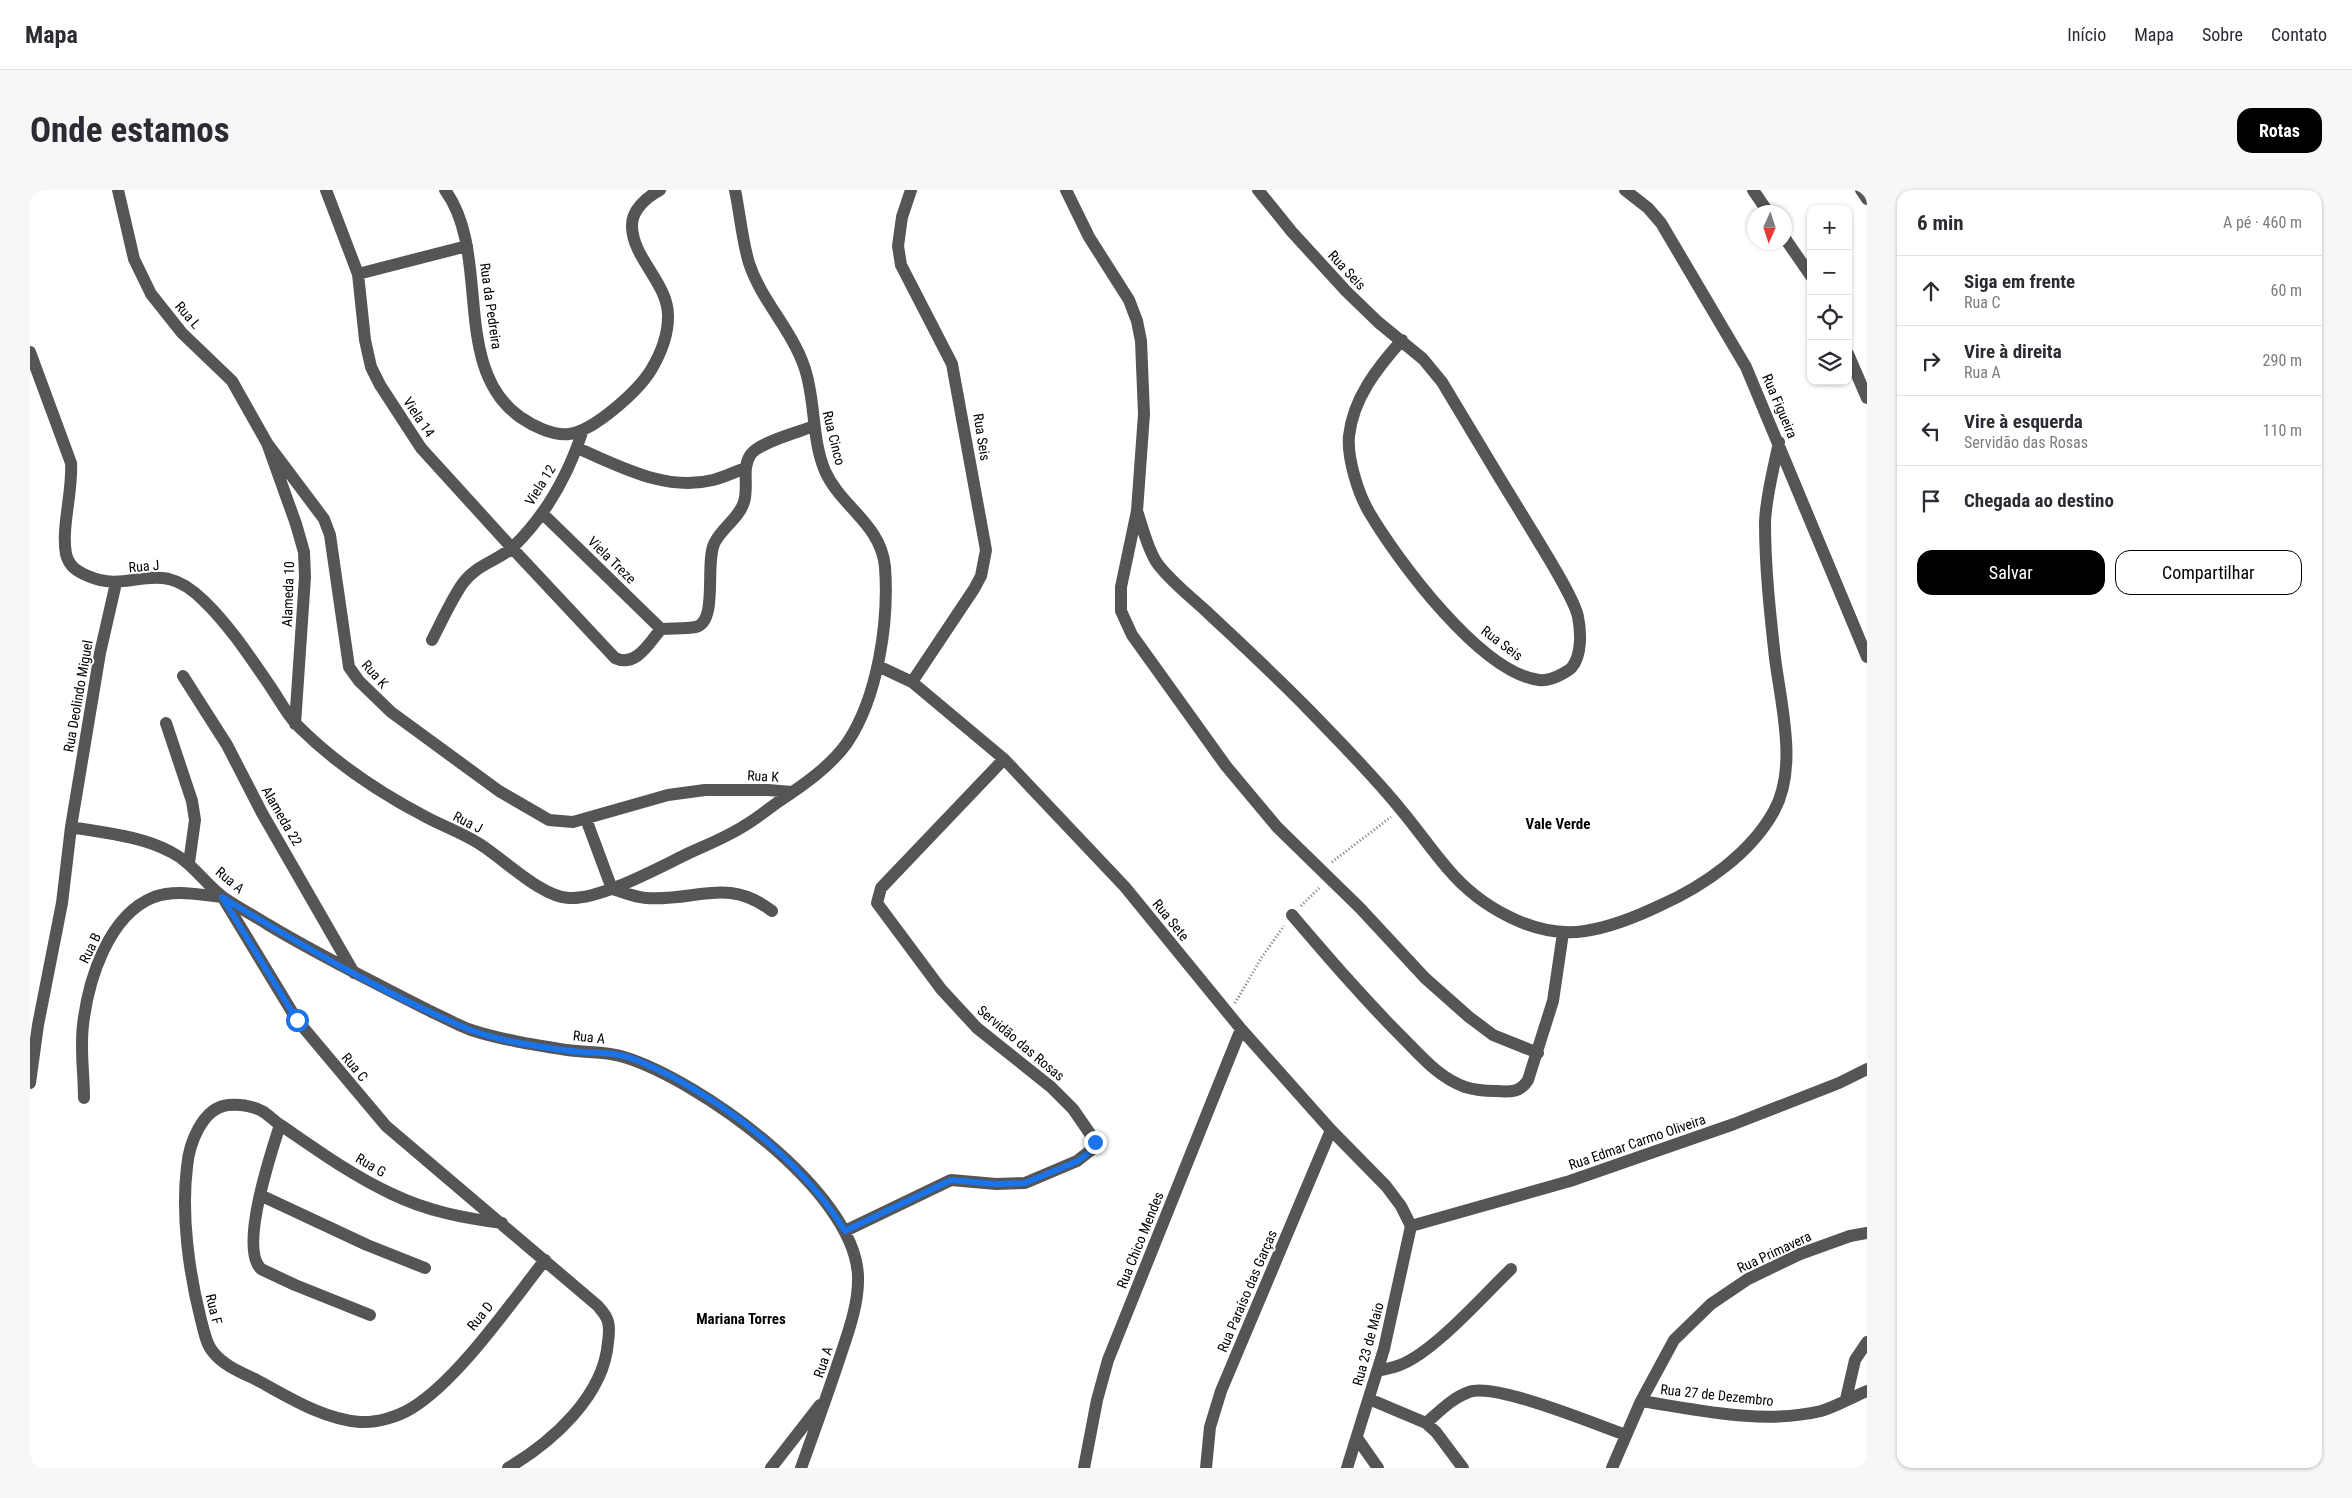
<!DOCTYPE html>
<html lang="pt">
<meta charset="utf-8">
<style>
:root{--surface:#fff;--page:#f7f7f7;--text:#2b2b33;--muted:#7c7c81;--line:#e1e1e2;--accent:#000}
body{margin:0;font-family:"Roboto Condensed",sans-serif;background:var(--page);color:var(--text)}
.controls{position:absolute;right:15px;top:15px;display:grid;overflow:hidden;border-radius:10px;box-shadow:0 1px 4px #0004}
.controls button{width:45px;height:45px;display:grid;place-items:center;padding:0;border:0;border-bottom:1px solid var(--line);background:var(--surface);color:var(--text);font:25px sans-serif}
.compass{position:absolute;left:1717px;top:15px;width:45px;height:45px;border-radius:50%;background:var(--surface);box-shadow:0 1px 4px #0004;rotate:183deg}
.stop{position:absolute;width:15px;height:15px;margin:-11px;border:4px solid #1a73e8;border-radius:50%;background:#fff}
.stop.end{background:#1a73e8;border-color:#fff;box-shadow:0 1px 5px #0008}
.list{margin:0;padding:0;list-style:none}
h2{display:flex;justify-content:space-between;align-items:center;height:65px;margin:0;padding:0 20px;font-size:21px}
h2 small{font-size:16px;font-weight:400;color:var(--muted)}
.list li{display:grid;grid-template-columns:32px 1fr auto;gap:15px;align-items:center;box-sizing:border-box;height:70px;padding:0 20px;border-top:1px solid var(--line)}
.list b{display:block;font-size:19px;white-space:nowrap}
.list p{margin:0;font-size:16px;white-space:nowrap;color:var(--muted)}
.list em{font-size:16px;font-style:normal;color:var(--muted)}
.actions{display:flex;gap:10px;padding:15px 20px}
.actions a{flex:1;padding:11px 0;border:1px solid var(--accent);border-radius:15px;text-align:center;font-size:18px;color:var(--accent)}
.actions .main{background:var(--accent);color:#fff}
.icon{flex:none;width:28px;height:28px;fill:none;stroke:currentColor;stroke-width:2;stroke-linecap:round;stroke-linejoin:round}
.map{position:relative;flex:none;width:1837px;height:1278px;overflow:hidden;border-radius:15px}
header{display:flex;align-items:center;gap:30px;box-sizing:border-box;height:70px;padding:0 25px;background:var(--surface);border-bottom:1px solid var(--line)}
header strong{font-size:24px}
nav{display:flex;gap:28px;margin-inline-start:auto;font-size:18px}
.intro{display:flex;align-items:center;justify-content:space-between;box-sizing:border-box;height:120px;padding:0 30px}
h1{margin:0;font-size:35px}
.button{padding:12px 22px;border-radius:15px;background:var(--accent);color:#fff;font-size:18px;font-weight:700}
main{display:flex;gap:30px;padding:0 30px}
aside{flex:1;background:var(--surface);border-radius:15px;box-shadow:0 1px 4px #0004}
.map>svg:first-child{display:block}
</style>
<header>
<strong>Mapa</strong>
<nav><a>Início</a><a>Mapa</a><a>Sobre</a><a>Contato</a></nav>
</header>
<div class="intro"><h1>Onde estamos</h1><a class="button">Rotas</a></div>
<main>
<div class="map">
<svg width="1837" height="1278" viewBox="0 0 1837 1278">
<rect width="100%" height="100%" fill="#fff"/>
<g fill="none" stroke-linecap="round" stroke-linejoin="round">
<path stroke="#777" stroke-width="3" stroke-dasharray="1 2.5" stroke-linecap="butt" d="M1302,672L1361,627
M1271,716L1290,697
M1205,813L1232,767L1254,736"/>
<path stroke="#555" stroke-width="12" d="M88,0L104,69L121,104L152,143L202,191L237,253L266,334L274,362L275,387L265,534
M296,0L328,84L335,150L341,177L350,195L391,258L482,358L585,468C606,478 619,453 631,439C642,438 655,439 666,437C689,431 674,371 685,352C693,337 709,328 714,312C719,296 711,278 721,264C730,252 769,242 784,236
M415,0C462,64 420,177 490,227C503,236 523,246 539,244C564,241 608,201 621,180C630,165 638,146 638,127C639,94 603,69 602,37C601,20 617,7 630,0
M881,0L872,27L868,56L871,75L922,174L956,360L951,386L944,399L882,492
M1036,0L1059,47L1099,110L1107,131L1111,151L1114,224L1107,321L1091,397V421L1102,445L1196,576L1247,637L1330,718L1395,788L1439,827L1463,845L1508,863
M1228,0L1262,42L1316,101L1348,132L1393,169L1412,192C1443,244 1475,297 1507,349C1517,366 1545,410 1548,427C1551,441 1552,465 1542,477C1540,480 1535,482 1532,484C1525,488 1518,491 1509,490C1451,483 1368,371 1339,322C1328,303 1317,268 1319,246C1323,208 1348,177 1372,150
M1595,0L1618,18L1631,33L1716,177L1837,467
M1723,0L1738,22
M1831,0L1837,9
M1754,47L1781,86
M328,84L437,56
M0,162L41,273C43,301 31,338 36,364C39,376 46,381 58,386C90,400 110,383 139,389C152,392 164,401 174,411C199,435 220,467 240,496C249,509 257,525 268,536C305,573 350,603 396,627C413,636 432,643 448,653C473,668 511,707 539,708C569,710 626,679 655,665C674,656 695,648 714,636C726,629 737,620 748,612C772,596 800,577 817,553C848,507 859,432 855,377C851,334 811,317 795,281C781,248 786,209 774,176C761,139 731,110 719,73C712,50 710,24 705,0
M1818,164L1837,208
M237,253L294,329L300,345L319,477L329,491L361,522L469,601L519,630L543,632L638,605L675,600H738L762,602
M547,258C590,276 635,302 683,290C694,287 705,282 715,278
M1107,321C1113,338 1117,358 1127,373C1140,391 1160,406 1176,421C1211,454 1246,486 1279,520C1311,553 1343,585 1372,621C1388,640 1402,661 1418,679C1449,716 1505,749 1555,741C1582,737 1606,727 1631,715C1674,696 1721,663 1744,621C1768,578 1751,515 1745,468C1740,423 1735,377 1735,332C1736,306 1744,277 1749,252
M512,323L631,439
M402,450C412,431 421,410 433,393C447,374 468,371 483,357C516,325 539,283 553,240
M848,476L882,492L974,569L1095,697L1211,839L1301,940L1356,996L1371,1016L1381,1036
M153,486L197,555L232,623L324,783
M136,533L162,611L165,630L159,673
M556,629L582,699C593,702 604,707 616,708C665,712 697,686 742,721
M41,637C75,643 111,646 141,662C163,673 174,693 193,707C207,717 223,725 237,734C290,766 345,793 400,821C413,827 427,835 441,840C472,850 505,855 537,860C556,863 576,861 594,867C669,890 825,1001 828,1086C829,1114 818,1143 809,1170C797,1206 784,1242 771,1278
M193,708L267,830L356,936L568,1116C571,1120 575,1124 577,1129C580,1135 579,1145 578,1152C574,1206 522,1252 478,1278
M1262,725C1298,767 1333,808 1372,847C1391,866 1409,888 1435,897C1445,900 1455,901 1465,901C1480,902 1490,903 1498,890L1523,811L1533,743
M0,893L8,835L32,713L41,637L70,463L86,393
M54,908C54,884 50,859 53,835C58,791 78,725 124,707C146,699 170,705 192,707
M250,935C241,963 209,1058 231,1079L265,1095L340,1125
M230,1005L337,1055L395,1078
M472,1033C433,1028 397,1021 362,1004C323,986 287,960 252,936C245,932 239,925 232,921C222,916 209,914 198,915C172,918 159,954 157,977C151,1025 159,1083 171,1130C174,1141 176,1154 183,1162C193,1175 210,1182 225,1189C257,1206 292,1229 330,1232C347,1233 367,1227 382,1218C428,1190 480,1114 515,1070
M1381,1036L1540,991L1704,934L1809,893L1837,879
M815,1041L921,990L966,994L995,993L1047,971L1065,957L1063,948L1043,919L1021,897L947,838L911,799L847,713L851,698L974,569
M1347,1181C1354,1179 1363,1178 1370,1175C1404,1162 1453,1106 1481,1079
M1339,1209L1396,1233L1406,1242L1433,1278
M1816,1209L1825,1170L1837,1152
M1611,1211C1669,1220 1733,1235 1791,1221C1806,1217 1822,1207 1837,1201
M1396,1233C1409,1222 1422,1208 1439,1202C1465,1192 1567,1235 1596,1245
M1327,1248L1348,1278
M741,1278L790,1215
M1054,1278L1067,1210L1078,1170L1211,839
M1176,1278L1180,1237L1191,1201L1301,940
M1317,1278L1354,1159L1381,1036
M1582,1278L1611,1211L1644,1150L1681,1114L1718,1089L1770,1064L1820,1046L1837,1043"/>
</g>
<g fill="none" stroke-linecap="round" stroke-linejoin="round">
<path stroke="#1a73e8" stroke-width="6" d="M267,830L192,707C271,755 352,803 438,839C467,851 510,857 541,861C557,863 574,862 590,865C606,868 624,878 639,885C707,921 774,975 815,1041L921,990L966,994L995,993L1048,971L1062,960L1065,952"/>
</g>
<g text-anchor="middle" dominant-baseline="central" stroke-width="4" stroke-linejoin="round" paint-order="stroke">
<g font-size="14" fill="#000" stroke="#fff">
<text transform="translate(1317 80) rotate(47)">Rua Seis</text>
<text transform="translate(461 116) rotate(82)">Rua da Pedreira</text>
<text transform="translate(158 125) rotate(49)">Rua L</text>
<text transform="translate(1750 216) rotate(67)">Rua Figueira</text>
<text transform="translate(389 227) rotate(56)">Viela 14</text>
<text transform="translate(952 247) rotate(81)">Rua Seis</text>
<text transform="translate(804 248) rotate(76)">Rua Cinco</text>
<text transform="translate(510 295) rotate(-58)">Viela 12</text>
<text transform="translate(582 370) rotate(44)">Viela Treze</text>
<text transform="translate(114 376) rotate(-5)">Rua J</text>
<text transform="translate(258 404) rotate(-88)">Alameda 10</text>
<text transform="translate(1472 453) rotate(37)">Rua Seis</text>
<text transform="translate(345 484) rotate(48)">Rua K</text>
<text transform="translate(48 506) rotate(-80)">Rua Deolindo Miguel</text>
<text transform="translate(733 586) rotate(3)">Rua K</text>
<text transform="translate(252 626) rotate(60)">Alameda 22</text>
<text transform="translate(438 632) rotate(27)">Rua J</text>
<text transform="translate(200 690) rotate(40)">Rua A</text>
<text transform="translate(1141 730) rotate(51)">Rua Sete</text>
<text transform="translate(60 758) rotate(-64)">Rua B</text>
<text transform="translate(559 847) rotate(6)">Rua A</text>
<text transform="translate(991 853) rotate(40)">Servidão das Rosas</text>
<text transform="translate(325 877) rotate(50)">Rua C</text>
<text transform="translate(1607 952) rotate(-19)">Rua Edmar Carmo Oliveira</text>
<text transform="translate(341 975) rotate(31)">Rua G</text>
<text transform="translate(1110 1050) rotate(-68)">Rua Chico Mendes</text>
<text transform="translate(1744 1062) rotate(-25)">Rua Primavera</text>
<text transform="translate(1217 1101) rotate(-67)">Rua Paraíso das Garças</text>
<text transform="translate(184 1119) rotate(76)">Rua F</text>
<text transform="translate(450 1126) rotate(-51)">Rua D</text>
<text transform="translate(1338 1154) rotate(-75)">Rua 23 de Maio</text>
<text transform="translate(793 1172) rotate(-71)">Rua A</text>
<text transform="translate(1687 1205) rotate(6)">Rua 27 de Dezembro</text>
</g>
<g font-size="15" font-weight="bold" fill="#000" stroke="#fff">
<text x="1528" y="634">Vale Verde</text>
<text x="711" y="1129">Mariana Torres</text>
</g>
</g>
</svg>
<div class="controls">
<button>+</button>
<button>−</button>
<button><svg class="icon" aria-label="locate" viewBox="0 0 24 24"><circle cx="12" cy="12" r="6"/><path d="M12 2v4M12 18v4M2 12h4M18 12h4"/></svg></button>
<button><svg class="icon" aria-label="layers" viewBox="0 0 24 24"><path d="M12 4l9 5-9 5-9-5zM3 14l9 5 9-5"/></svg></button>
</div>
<svg class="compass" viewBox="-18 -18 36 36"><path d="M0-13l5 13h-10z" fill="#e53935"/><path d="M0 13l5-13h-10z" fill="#7c7c81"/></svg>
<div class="stop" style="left:267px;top:830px"></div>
<div class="stop end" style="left:1065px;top:952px"></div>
</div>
<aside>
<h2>6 min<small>A pé · 460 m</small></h2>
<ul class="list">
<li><svg class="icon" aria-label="ahead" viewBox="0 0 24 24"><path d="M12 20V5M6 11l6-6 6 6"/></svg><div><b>Siga em frente</b><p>Rua C</p></div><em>60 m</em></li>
<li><svg class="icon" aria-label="right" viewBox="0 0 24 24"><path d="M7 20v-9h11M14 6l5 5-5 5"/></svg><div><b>Vire à direita</b><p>Rua A</p></div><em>290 m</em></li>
<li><svg class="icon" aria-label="left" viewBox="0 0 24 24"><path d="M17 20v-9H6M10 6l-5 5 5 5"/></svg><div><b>Vire à esquerda</b><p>Servidão das Rosas</p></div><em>110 m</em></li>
<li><svg class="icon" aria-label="arrive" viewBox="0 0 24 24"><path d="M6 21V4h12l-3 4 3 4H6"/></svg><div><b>Chegada ao destino</b></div></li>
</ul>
<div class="actions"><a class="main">Salvar</a><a>Compartilhar</a></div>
</aside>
</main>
